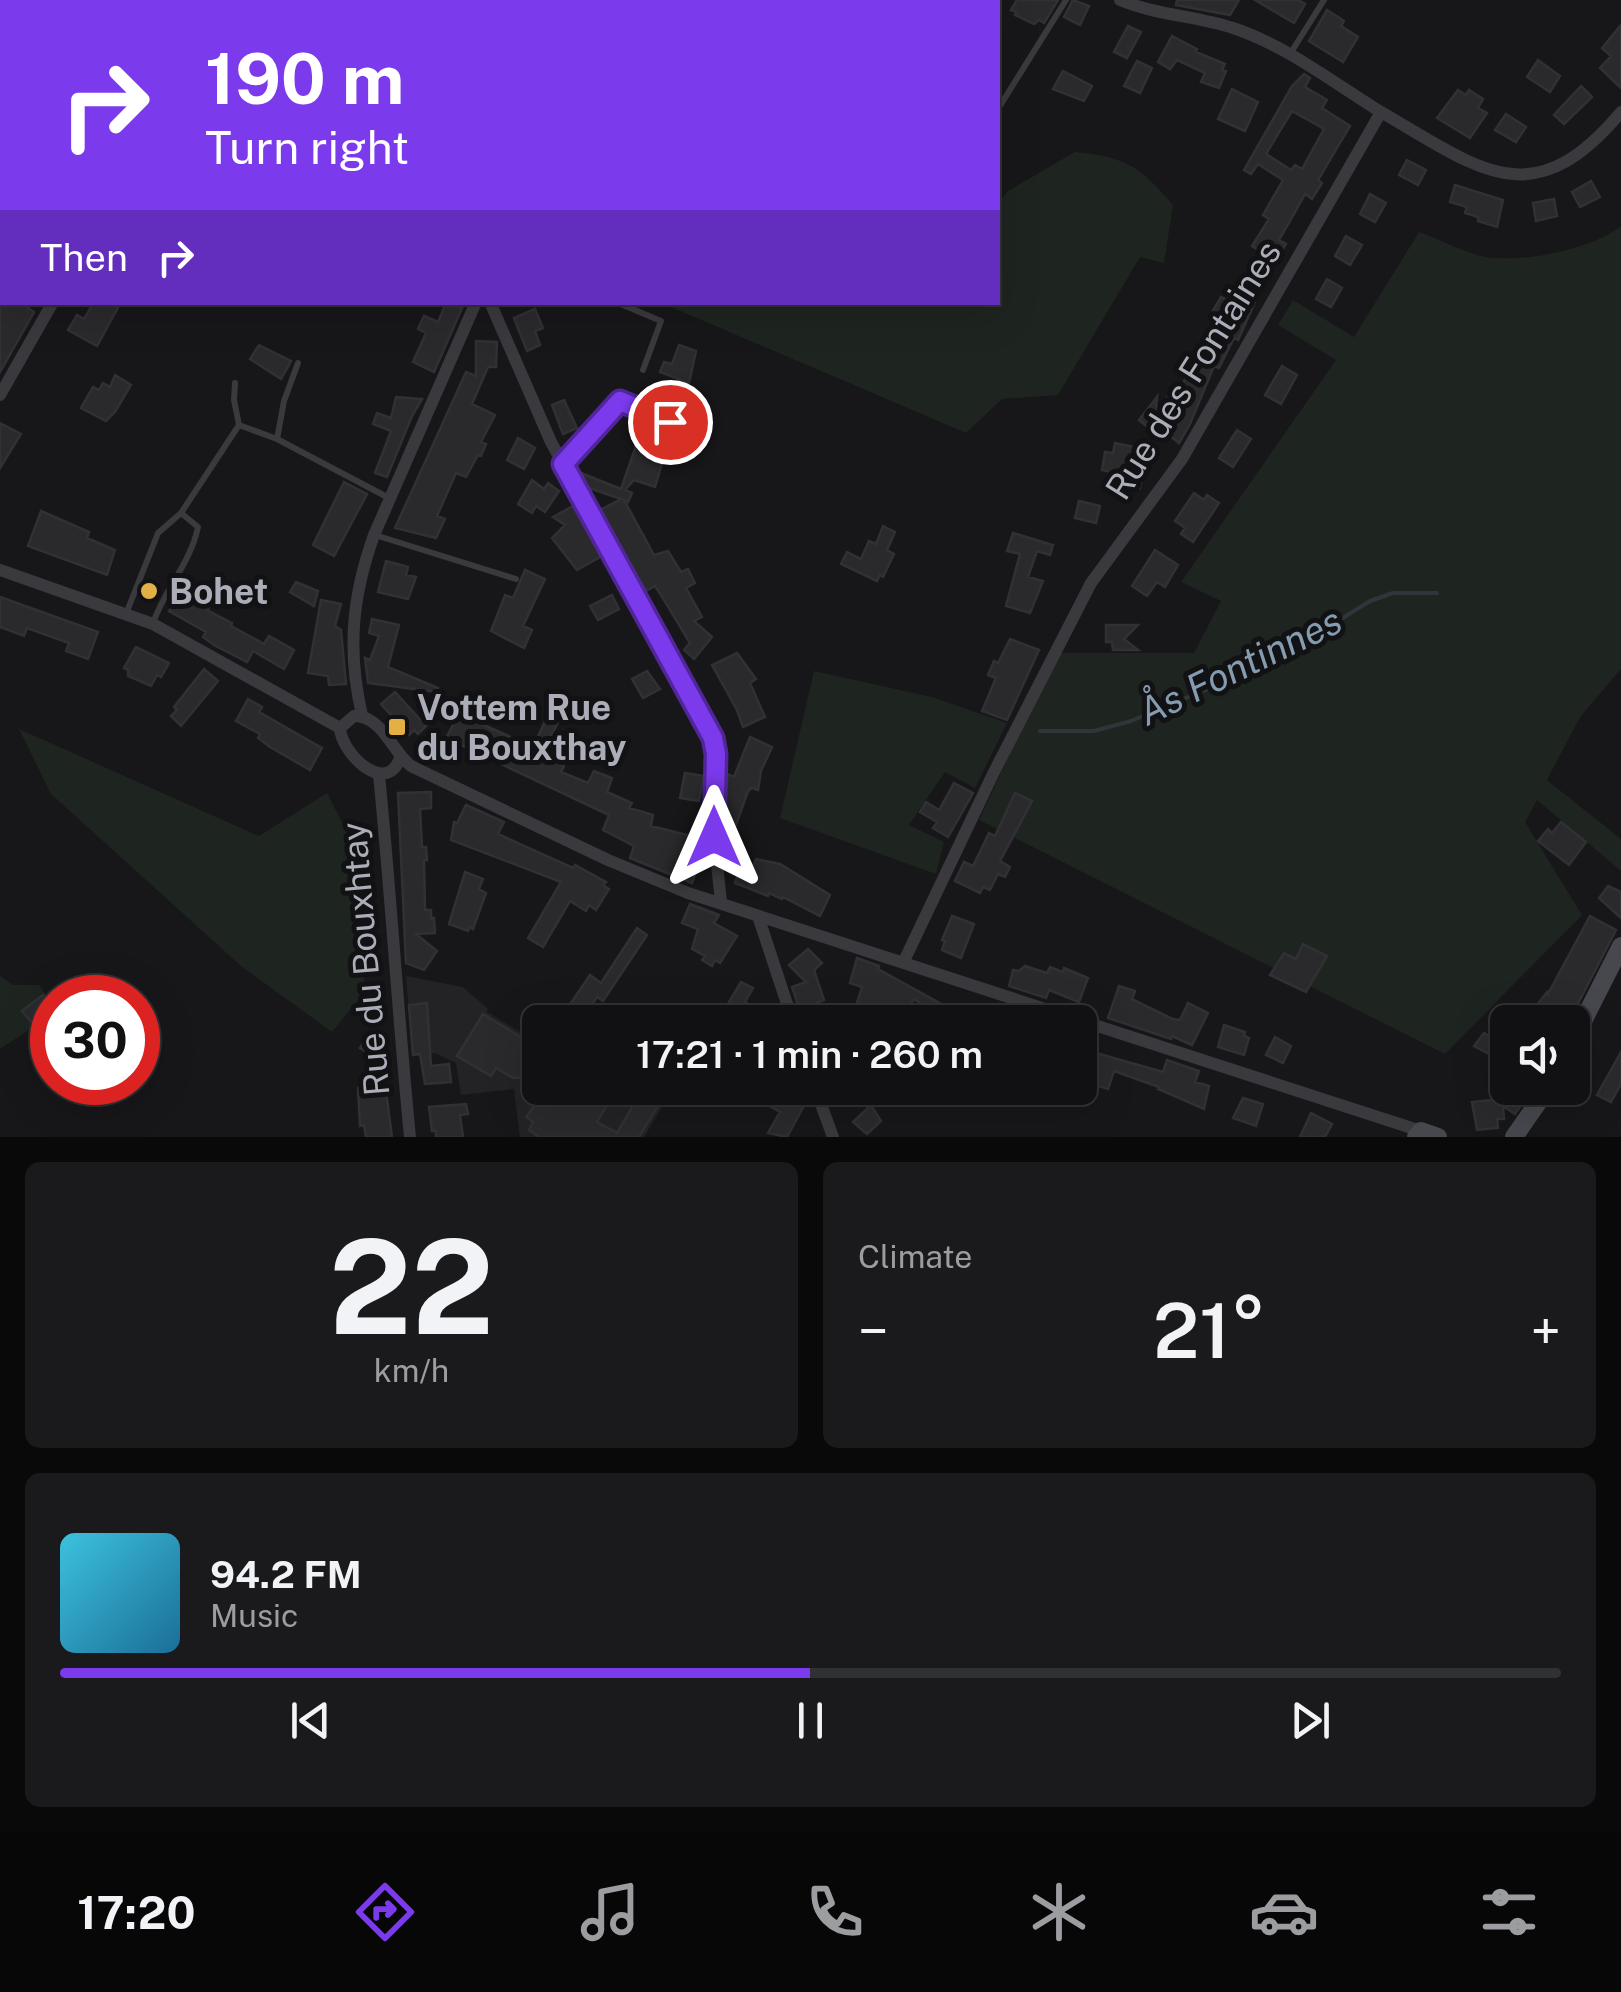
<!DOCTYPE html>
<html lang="en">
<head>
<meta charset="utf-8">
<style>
	body { margin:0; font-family:"Public Sans",sans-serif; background:#1a1a1c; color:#f1f3f6; height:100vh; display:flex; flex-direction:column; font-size:38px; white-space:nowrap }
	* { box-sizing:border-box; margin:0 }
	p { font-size:32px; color:#9c9da0 }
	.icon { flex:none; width:55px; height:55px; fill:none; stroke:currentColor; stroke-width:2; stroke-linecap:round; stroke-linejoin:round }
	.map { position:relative; height:1137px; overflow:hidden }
	.sheet { display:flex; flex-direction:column; gap:25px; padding:25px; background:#09090a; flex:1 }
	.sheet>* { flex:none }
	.top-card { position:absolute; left:0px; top:0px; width:1000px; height:305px; box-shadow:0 10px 40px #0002,0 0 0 2px #303133; background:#7c3aed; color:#fff; overflow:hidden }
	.fabs { position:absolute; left:1490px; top:1005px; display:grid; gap:20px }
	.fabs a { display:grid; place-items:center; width:100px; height:100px; border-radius:15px; background:#111113; box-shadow:0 10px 40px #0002,0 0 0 2px #303133; font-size:50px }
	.speed { position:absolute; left:30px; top:975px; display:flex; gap:20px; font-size:50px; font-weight:700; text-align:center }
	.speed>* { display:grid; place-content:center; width:130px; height:130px; border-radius:50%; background:#111113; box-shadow:0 10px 40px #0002,0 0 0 2px #303133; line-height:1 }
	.speed .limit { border:15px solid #d22; background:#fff; color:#111 }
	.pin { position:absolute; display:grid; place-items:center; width:85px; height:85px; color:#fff; margin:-42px; border:5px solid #fff; border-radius:50%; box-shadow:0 2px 10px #0007 }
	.me { position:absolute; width:110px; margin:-55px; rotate:0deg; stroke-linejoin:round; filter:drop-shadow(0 0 8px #0008) }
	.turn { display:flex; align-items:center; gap:35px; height:210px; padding:0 40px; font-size:45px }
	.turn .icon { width:130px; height:130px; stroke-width:2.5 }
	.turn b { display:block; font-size:70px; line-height:85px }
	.then { display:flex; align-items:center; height:95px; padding:0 40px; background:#0003; gap:20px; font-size:38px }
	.big { font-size:75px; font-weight:600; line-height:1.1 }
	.sheet .widget { flex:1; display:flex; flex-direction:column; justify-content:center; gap:15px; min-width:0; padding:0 35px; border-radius:15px; background:#1a1a1c }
	.sheet .dial { align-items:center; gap:0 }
	.dial b { font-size:130px; line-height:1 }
	.song { display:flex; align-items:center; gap:30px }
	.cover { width:120px; height:120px; border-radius:15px; background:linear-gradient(135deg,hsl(190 70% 55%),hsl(200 70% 35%)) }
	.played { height:10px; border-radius:5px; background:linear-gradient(90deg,#7c3aed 50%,#303133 50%) }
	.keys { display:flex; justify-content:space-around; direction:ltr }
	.heat { display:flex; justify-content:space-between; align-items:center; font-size:55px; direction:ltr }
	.sheet .tiles { flex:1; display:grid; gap:25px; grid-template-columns:1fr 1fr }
	.widget:last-child { grid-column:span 2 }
	.trip { position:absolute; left:522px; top:1005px; width:575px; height:100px; border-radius:15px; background:#111113; box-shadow:0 10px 40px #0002,0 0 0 2px #303133; font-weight:600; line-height:100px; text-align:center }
	.dock { display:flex; height:160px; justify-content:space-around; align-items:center; background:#070708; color:#9c9da0 }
	.dock .icon { width:70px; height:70px }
	.dock .selected { color:#7c3aed }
	.dock b { font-size:45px; color:#f1f3f6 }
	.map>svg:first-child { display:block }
</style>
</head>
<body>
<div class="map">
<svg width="1621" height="1137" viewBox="0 0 1621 1137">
	<rect width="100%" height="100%" fill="#171719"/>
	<path fill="#232326" d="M406 976 463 987 488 1009 487 1012 540 1044V1088H643L666 1100 644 1137H520L514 1089 461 1095 456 1063 435 1053 412 1055Z"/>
	<path fill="#1e241f" d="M1075 152C1126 157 1140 166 1173 205L1164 263 1140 257 1058 395 1002 399 966 433 671 307 673 302H998V203L1008 191Z
		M1621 226V669L1580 717 1547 780 1621 839V871L1537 800 1525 822 1582 915 1452 1047 1445 1054 979 820 1057 653H1194L1221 601 1181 582 1336 360 1278 325 1293 300 1354 337 1419 232C1442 240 1470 256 1493 258 1530 261 1592 249 1621 226Z
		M814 671 932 697 1007 723 975 788 945 772 909 825 944 842 936 874 780 818Z
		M19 729 259 836 327 793 353 844 365 992 332 1032 241 966 51 794Z
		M0 976 13 985H39L52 1003V1015L0 1049Z"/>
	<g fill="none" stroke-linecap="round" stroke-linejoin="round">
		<path stroke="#2e363c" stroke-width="4" d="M1040 731H1094L1131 721 1246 673 1274 655 1295 648 1370 601 1393 593H1437"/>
	</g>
	<path fill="#2a2a2d" stroke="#313135" stroke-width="2.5" fill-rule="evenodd" d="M1017 0H1058L1044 23 1039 20 1034 24 1015 15 1017 12 1011 10Z
		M1073 0 1089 6 1080 25 1064 17Z
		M1177 0H1239L1230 15 1176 5Z
		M1255 0H1298L1305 4 1294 23Z
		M1327 10 1344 21 1341 26 1358 37 1343 62 1309 41Z
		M1621 25V88L1600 68 1611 56 1602 48Z
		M1128 26 1141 32 1127 58 1114 52Z
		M1172 36 1197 49 1196 52 1225 64 1222 70 1226 71 1219 88 1201 82 1205 73 1177 60 1170 69 1158 62Z
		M1538 60 1560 76 1550 92 1527 77Z
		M1137 61 1152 68 1140 93 1124 86Z
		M1063 71 1092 86 1084 101 1053 89Z
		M1304 74 1310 78 1305 87 1327 100 1322 108 1350 126 1318 180 1322 183 1312 199 1305 194 1294 214 1279 240 1286 244 1266 276 1251 267 1260 251 1252 246 1269 219 1263 215 1283 180 1258 164 1251 174 1244 170 1292 86ZM1292 111 1324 129 1302 169 1295 165 1291 170 1266 154Z
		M1581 86 1592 97 1564 124 1554 115Z
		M1232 89 1258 102 1245 131 1218 119Z
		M1458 90 1466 95 1469 90 1483 99 1478 108 1487 113 1470 138 1437 118Z
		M1506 114 1526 127 1516 142 1495 130Z
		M1407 160 1426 170 1418 185 1399 175Z
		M1591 181 1600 197 1580 207 1572 192Z
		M1455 185 1503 200 1497 227 1478 221V217L1465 213 1467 207 1450 202Z
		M1370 194 1386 203 1375 222 1360 214Z
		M1554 199 1557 216 1536 221 1533 203Z
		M1346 236 1362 245 1350 265 1335 256Z
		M1327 279 1342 288 1331 307 1316 299Z
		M1233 290 1255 302 1238 340 1234 338 1219 368 1214 366 1190 424 1179 443 1153 422 1151 430 1139 420 1157 397 1156 406 1161 409 1168 396 1176 400 1198 349 1218 315 1213 311 1221 297 1227 300Z
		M0 302H20L34 312 0 372Z
		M94 302H121L97 346 68 330 77 315 84 319Z
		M446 303 462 308 434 372 413 362 426 333 418 329 424 316 438 322Z
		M535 309 543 328 535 331 540 345 527 351 514 318Z
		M476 341 497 342 496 367H488L472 404 495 415 481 442 486 444 481 456 478 455 466 477 456 473 437 516 445 519 436 538 395 528 466 372 476 376Z
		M259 345 291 361 281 379 250 359Z
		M679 345 696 351 689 383 660 372 664 362 672 364Z
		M1282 366 1297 375 1281 404 1265 395Z
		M115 375 131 385 115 412 106 421 81 408 93 387 99 390 103 383 110 387Z
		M652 395 707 414 702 425 649 405Z
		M396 397 422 399 412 416 387 477 375 473 391 431 373 424 377 413 391 418Z
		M564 400 577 428 563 434 552 405Z
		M0 423 21 434 0 468Z
		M1237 430 1251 439 1233 467 1219 458Z
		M640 434 662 440 659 449 666 450 655 487 634 480 625 490 632 493 628 502 624 500 654 555 668 551 681 572 688 569 695 583 686 588 702 617 694 621 712 637 694 659 684 650 690 643 661 595 655 586 646 591 600 510 621 499 589 488 581 473 621 489Z
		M518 438 535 448 524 469 507 460Z
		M1115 443 1148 450 1140 488 1128 485 1129 476 1102 470 1105 452 1113 453Z
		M532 480 544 489 548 483 559 491 545 512 536 506 532 513 518 504Z
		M344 482 367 494 334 556 313 545Z
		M1194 493 1204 500 1207 495 1219 503 1193 542 1181 534 1185 528 1175 521Z
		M1079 501 1100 506 1096 523 1075 518Z
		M573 506 602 556 577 570 552 538 565 525 553 517Z
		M41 511 89 532 87 538 115 550 107 575 28 546Z
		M883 526 895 532 887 550 894 554 883 577 880 575 877 581 841 564 847 552 861 559 869 541 876 544Z
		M1013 533 1053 545 1050 555 1037 551 1028 577 1043 581 1030 613 1006 606 1020 554 1007 551Z
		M1155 550 1178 565 1165 587 1157 582 1147 596 1132 586Z
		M386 561 408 567 406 575 416 577 408 599 378 592Z
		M525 570 545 579 523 626 532 630 524 648 491 631 505 595 513 598Z
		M296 582 318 591 314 606 290 592Z
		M187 585 212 603 207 610 232 623 231 626 264 644 269 636 294 650 284 669 253 651 247 662 241 659 214 645 203 637 206 632 169 611Z
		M612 595 619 609 598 620 590 606Z
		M0 597 98 632 88 659 66 651 69 643 27 628 24 636 0 627Z
		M321 600 341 604 335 626 341 630 346 684 329 685 328 676 308 673Z
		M372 619 399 625 388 667 438 688 437 692 368 683 365 658 370 660 379 636 369 633Z
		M1106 625H1138L1124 639 1138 650H1113L1112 642H1106Z
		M1010 639 1039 650 1007 720 982 711 996 678 988 675 994 661 998 663Z
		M136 647 169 663 161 677 157 675 151 686 128 676V670L124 668Z
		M737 653 756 679 750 683 765 717 743 727 737 710 712 665Z
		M204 669 218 681 181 726 171 716 177 710 174 707Z
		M647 671 660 689 643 698 632 679Z
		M395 692 426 726 418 734 414 730 409 735 381 704Z
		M248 699 262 707 259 712 322 748 310 770 270 747 258 738 260 734 236 721Z
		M459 714 533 747 548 715 559 720 541 756 564 766 561 772 588 783 594 771 612 778 607 792 632 803 629 808 653 815 651 826 695 837 689 869 696 872 692 883 630 858 634 846 603 830 609 815 446 738Z
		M750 737 772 747 761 771 758 790 752 788 748 791 736 825 724 820 728 774 734 777Z
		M685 773 704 776 699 801 680 798Z
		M954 783 973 793 948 837 933 828 937 822 920 812 926 802 939 810Z
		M431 792V808L420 809 422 847H426L427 860H424L425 910H431V918H434L435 933 416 934 437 951 424 970 406 963 398 793Z
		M1015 793 1032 801 1000 861 1010 867 1005 877 998 874 990 890 983 887 980 893 955 881 964 862 973 866 989 833 995 836Z
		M466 805 504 822 498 834 573 868 575 865 606 882 603 885 609 889 596 910 589 905 586 911 570 901 543 947 528 938 561 882 451 840 454 822 457 823Z
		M1561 822 1586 842 1569 865 1538 841 1548 829 1552 833Z
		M756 859 780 864 830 895 820 916 783 897 782 899 769 893 768 896 735 883 740 869 750 874Z
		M465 872 483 879 479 889 486 893 473 929 470 927 468 931 449 924Z
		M1608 886 1621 892V918L1599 898Z
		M690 904 719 915 714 923 737 936 720 963 715 960 712 966 702 960 705 956 692 949 698 929 682 923Z
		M952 916 974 924 961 958 942 950 945 941 942 940Z
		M1590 916 1616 930 1571 1017 1565 1022H1524L1547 992 1548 994Z
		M637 928 647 935 603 1001 597 997 583 1019 567 1009 590 975 601 983Z
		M1303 944 1327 956 1306 992 1270 975 1284 953 1296 959Z
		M808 949 822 963 814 970 824 1000 816 1003 821 1017 804 1022 792 987 806 982 789 965Z
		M857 958 879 966 878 969 954 1011 947 1022H928L934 1012 914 999 899 1022H879L872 1019 878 1009 857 1003 862 987 850 983Z
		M1025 966 1047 973 1050 967 1063 972 1064 968 1088 978 1079 1002 1049 990 1046 998 1009 986 1013 970 1019 971Z
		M741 982 753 988 745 1002 781 1022H735L722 1014Z
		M1119 986 1135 991 1132 999 1173 1019 1180 1020 1188 1003 1208 1013 1192 1045 1172 1036 1171 1039 1108 1018Z
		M43 995 52 1006 32 1023 22 1011Z
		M427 1003 431 1066 449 1064 451 1082 425 1084 420 1054 413 1055 409 1005Z
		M483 1014 540 1049V1076L513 1078 496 1068 491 1076 457 1056Z
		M1224 1025 1245 1032 1244 1036 1249 1038 1244 1055 1218 1047Z
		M1484 1033 1508 1048V1064L1474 1046Z
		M368 1034 385 1044 377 1058 360 1048Z
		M1275 1037 1291 1046 1283 1063 1266 1055Z
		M1089 1051 1163 1072 1167 1060 1199 1071 1195 1082 1209 1086 1204 1109 1158 1089 1159 1087 1114 1071 1108 1089 1080 1080Z
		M1621 1052V1084L1611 1102 1597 1095Z
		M369 1079H380V1084H385L392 1137H366L364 1125 360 1126 358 1088Z
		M529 1088H600L594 1098 607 1105 597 1122 617 1133 640 1094 658 1106 639 1137H539L529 1130 533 1122 526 1117 542 1095Z
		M768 1088H788L786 1091 806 1102 787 1137 768 1133 780 1112 768 1105 770 1101 762 1097Z
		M1508 1088H1533L1515 1114 1503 1106 1504 1119H1497L1498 1128 1477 1130 1472 1102 1501 1099Z
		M1243 1098 1263 1104 1256 1126 1233 1118Z
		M466 1104 468 1114 460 1115 463 1137H436V1131H432L429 1107Z
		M871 1105 881 1121 867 1134 853 1122Z
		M1311 1113 1332 1124 1325 1137H1300Z"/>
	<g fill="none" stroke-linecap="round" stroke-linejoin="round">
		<path stroke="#39393e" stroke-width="6" d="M518 2 521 0
			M976 2 978 0
			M1290 54 1324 0
			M998 109 1066 0
			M616 302 661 321 643 370
			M235 383 234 400 239 425 277 439 389 498
			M277 439 284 401 298 363
			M564 464 620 401 691 428
			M375 535 516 579
			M126 614 158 533 181 513 239 425
			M153 623C165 589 191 562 198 527L181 513"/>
		<path stroke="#39393e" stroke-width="12" d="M337 0 339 2
			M1120 0C1156 15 1196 16 1233 28 1285 45 1334 83 1381 112
			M231 2 232 0
			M490 302 551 442 713 738 716 753 712 817 721 902
			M0 395 53 302
			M0 570 153 624 340 728
			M362 715C347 650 352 597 374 535L476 302
			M400 758C386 797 341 753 340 728L354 716C383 716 392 752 411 766L608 860 688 893 1421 1131
			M379 775C391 895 398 1016 410 1137
			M758 916 793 1022
			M904 961 993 774 1091 583 1182 459 1381 112C1480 169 1532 218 1621 112
			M815 1088 833 1137"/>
		<path stroke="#47484e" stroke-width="18" d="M1572 1043 1621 946
			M1416 1137 1421 1131 1438 1137
			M1514 1137 1548 1088"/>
	</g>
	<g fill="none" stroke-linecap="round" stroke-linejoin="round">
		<defs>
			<path id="route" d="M670 422 620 401 563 464 713 738 716 754 714 837"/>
		</defs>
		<use href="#route" stroke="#51269a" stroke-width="25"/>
		<use href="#route" stroke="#7c3aed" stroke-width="18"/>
	</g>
	<g fill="#e3b046" stroke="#121214" stroke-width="4">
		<circle cx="149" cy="591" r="10"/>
		<rect x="387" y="717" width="20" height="20" rx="5"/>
	</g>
	<g text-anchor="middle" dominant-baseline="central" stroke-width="10" stroke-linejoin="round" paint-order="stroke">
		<g font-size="35" fill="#abaeb8" stroke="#121214">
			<text transform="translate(1193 370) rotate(-58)">Rue des Fontaines</text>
			<text transform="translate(365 959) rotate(-95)">Rue du Bouxhtay</text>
		</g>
		<g font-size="35" font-weight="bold" fill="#abaeb8" stroke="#121214" text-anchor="start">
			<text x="169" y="591">Bohet</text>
			<text x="417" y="707">Vottem Rue<tspan x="417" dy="40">du Bouxthay</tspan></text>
		</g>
		<g font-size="38" font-style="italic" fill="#859bb0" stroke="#121214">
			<text transform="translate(1240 666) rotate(-26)">Ås Fontinnes</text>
		</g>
	</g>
</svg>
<div class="fabs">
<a><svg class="icon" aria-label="sound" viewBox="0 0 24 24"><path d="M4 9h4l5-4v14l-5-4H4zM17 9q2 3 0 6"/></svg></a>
</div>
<div class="speed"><div class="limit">30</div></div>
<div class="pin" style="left:670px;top:422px;background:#d93025"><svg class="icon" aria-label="arrive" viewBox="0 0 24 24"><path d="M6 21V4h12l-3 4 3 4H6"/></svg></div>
<svg class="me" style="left:714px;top:837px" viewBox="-20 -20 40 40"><path d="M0-17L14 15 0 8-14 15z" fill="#7c3aed" stroke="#fff" stroke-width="4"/></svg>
<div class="trip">17:21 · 1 min · 260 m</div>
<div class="top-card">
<div class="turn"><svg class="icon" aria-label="right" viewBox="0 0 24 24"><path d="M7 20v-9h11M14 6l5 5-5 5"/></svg><div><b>190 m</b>Turn right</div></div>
<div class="then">Then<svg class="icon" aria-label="right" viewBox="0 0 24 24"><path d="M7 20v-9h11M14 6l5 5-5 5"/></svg></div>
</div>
</div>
<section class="sheet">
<div class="tiles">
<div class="widget dial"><b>22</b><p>km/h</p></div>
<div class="widget"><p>Climate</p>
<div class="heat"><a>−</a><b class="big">21°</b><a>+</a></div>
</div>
<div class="widget">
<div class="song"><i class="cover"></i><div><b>94.2 FM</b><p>Music</p></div></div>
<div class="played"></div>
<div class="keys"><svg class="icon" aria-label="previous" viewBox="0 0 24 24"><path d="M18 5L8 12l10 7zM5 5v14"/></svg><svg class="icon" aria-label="pause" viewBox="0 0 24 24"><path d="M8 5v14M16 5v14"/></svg><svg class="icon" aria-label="next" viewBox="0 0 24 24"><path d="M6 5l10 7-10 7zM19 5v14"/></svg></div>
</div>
</div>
</section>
<nav class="dock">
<b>17:20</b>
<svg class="icon selected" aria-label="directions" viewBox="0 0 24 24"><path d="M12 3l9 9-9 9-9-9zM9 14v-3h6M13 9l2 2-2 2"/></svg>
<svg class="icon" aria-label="music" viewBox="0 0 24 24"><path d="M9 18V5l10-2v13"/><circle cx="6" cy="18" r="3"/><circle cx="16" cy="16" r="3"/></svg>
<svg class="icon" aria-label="phone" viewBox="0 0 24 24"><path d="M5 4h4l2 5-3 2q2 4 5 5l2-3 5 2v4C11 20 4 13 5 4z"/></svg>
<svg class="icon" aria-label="climate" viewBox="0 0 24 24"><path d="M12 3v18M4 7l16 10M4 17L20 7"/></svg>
<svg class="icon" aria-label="car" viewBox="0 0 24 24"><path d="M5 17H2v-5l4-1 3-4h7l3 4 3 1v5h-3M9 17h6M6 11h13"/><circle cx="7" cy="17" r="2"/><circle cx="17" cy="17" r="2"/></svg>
<svg class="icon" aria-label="filters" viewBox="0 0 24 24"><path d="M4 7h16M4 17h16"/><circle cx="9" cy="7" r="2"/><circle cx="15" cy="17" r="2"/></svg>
</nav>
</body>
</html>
